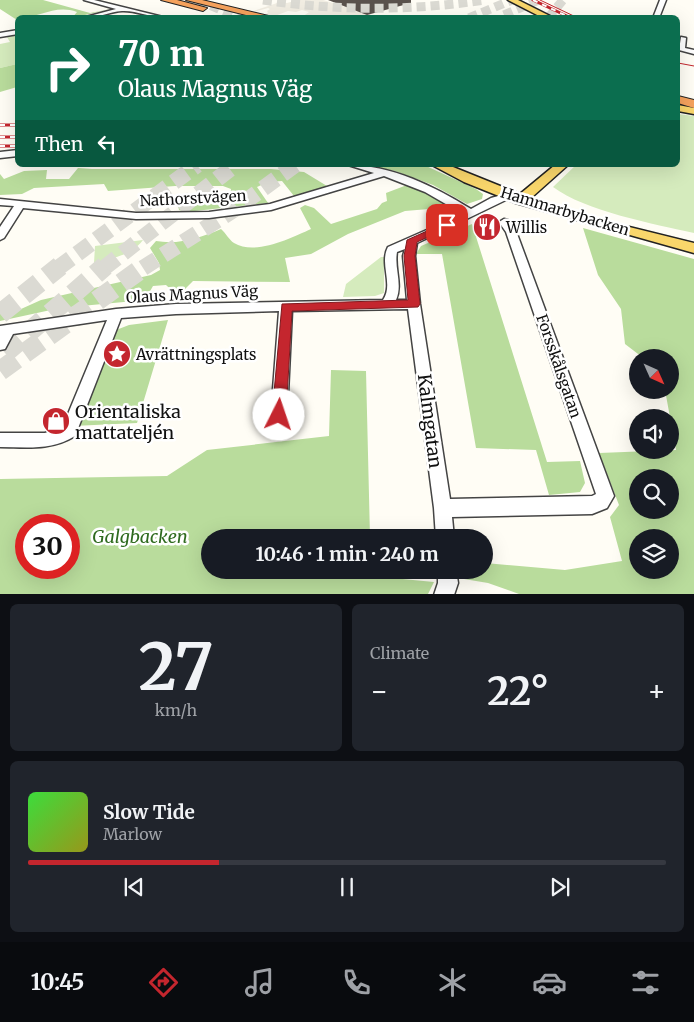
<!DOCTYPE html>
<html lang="en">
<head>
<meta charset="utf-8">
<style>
	body { margin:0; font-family:Merriweather,serif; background:#20242c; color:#f1f3f6; height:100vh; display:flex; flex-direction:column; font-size:19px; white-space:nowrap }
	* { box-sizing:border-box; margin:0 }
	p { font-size:16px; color:#9ea1a6 }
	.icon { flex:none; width:28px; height:28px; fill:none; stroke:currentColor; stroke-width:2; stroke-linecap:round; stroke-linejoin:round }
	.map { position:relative; height:594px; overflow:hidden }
	.sheet { display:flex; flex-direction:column; gap:10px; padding:10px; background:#0d0f14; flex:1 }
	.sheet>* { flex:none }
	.hud { position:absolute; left:15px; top:15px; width:665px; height:152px; border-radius:8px; box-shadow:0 5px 20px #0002; background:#0b6e4f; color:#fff; overflow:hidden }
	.needle { width:32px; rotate:135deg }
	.buttons { position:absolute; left:629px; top:349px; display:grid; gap:10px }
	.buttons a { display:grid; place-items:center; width:50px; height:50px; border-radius:50%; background:#171b24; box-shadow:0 5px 20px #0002; font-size:25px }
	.speed { position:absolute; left:15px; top:514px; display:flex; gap:10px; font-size:25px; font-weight:700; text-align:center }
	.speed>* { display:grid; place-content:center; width:65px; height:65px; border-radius:50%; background:#171b24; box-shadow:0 5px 20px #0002; line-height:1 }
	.speed .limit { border:8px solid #d22; background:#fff; color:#111 }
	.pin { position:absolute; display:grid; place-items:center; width:42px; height:42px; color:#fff; margin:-21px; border-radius:10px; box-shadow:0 2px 8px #0006 }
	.me { position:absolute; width:55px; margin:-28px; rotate:4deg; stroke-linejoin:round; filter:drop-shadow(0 0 4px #0008) }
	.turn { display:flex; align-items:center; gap:18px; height:105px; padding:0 20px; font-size:22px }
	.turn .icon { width:65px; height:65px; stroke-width:2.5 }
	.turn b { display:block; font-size:35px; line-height:42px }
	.then { display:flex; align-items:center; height:48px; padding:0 20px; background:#0003; gap:10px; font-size:19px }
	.big { font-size:38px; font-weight:700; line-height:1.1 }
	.sheet .tile { flex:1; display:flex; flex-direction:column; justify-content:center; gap:8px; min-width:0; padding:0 18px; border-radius:8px; background:#20242c }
	.sheet .dial { align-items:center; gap:0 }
	.dial b { font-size:65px; line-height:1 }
	.song { display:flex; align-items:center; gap:15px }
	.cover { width:60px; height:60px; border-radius:8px; background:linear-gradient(135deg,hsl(120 70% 55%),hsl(60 70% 35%)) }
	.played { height:5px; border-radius:2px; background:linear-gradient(90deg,#c4262e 30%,#363941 30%) }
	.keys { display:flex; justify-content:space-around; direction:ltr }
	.heat { display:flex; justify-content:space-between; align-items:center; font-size:28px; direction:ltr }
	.sheet .tiles { flex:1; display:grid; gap:10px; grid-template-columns:1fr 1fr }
	.tile:last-child { grid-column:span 2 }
	.trip { position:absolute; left:201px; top:529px; width:292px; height:50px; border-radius:25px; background:#171b24; box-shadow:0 5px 20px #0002; font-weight:700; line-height:50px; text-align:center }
	.tabs { display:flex; height:80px; justify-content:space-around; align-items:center; background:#090b0e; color:#9ea1a6 }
	.tabs .icon { width:35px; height:35px }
	.tabs .on { color:#c4262e }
	.tabs b { font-size:22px; color:#f1f3f6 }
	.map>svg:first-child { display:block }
</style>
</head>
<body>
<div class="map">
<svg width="694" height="595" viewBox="0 0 694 595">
	<rect width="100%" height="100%" fill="#fffdf5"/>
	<path fill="#d5ebbd" d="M17 35V64L0 68V44L10 42 7 37Z
		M678 114 694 116V233C654 224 585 211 553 187L576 165H678Z
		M143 240C131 256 112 258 94 263L95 246Z
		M381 257H384V293L375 296 343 297 346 284Z"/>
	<path fill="#b9dc9c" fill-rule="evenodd" d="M0 0H43L90 13 111 9 72 18 77 12C55 4 40 18 18 18L17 20 0 9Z
		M17 64V87L0 92V68Z
		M367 165H424L476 189 483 194 482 199 467 204 433 185 395 171Z
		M78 168 92 169H271L304 172 327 186 294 196 282 181 268 182 257 187 268 203 186 212 179 210 178 206 230 202 231 189 223 186H175L108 191 104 184 34 188 22 194 0 195V174L4 179 24 171 47 170 46 179H69Z
		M407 185C423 190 436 197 451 207L449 213 441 217 429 209 405 211 348 234 311 254 285 258 290 282 193 281 186 288 182 300 166 285 153 286 145 300 60 308 0 321V312L21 309 41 300 151 275 160 270 159 263 150 248 156 241C179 245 200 238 221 229 226 233 229 240 234 243 255 256 291 238 311 229L300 208 305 205 314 208 331 224 377 209 382 203 387 201 386 193Z
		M472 224 547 462 580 461 585 483 580 492 549 495 536 450 476 448 442 254H416L421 246Z
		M583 228 694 259V594H519L488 583 458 578 460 570H485V563L565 570 622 561 610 517 619 505 599 453 676 450 665 390H670V358L642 357 625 344 621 309 598 275ZM638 478H670V510H638ZM638 538H670V570H638Z
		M168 320 137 423 73 426 111 332 129 325Z
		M331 370 366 371 370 537 210 538V570H371V576L434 582 428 594H0V479L167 476 207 450 329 436ZM26 525H69V568H26Z"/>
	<path fill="#f1ede2" d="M298 0H323L378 17H302L309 12 302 10 296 12 288 11 272 17 262 16 268 13 267 11 270 9 268 8 233 18 280 2 287 3Z"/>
	<path fill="#5a524d" d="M328 0H411V3L367 15Z"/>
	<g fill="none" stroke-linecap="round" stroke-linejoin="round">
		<path stroke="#dbdad3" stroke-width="9" stroke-dasharray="9 5" stroke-linecap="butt" d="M198 0 239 18
			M263 0C338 11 410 11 485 0
			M504 15 539 0
			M469 18 512 0
			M548 18 563 0"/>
		<path stroke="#dbdad3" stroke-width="16" stroke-dasharray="16 8" stroke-linecap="butt" d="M58 268 197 165
			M104 268 235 165
			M143 268 235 209 295 165"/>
		<path stroke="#dbdad3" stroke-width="20" stroke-dasharray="20 10" stroke-linecap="butt" d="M0 314 60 266
			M5 353 105 266
			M0 371 145 266"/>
		<defs>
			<path id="minor" d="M84 0H94L167 18C152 18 135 10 122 11 109 12 97 18 82 18L116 9Z
				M660 0H666L659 18H653Z
				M18 30V34L0 37V33Z
				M681 37 686 38 685 48 694 50V54L679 50Z
				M18 150V156L0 158V152Z
				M348 165C392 165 435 187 471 209L491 198 509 193 514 196 417 243 415 256 420 304 450 499 592 496 596 494 506 232 499 222 504 219 508 220 516 231 614 496 607 508 592 514 452 517 454 538H436L434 508 408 309 292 311 287 415 284 420 279 422 274 420 271 415 279 311 176 314 121 318 75 436C51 451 26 447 0 447V433H45L63 426 107 320 13 334 5 349 0 350V326L116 309 176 304 383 300C394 284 379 264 388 247L463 214 425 192 384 176 271 210 209 218 136 219 23 208 4 238 0 240V227L14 206 0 205V199L136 213 209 212 270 204 374 173ZM405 249 403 256 407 300H396C403 284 394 269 397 252Z
				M438 570H456L458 583 454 595H434L438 583Z"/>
			<path id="major" d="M508 0H518L554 18H543Z
				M678 105 694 108V114L678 111Z
				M432 165H448L520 194 555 165H568L531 198 601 220 694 243V253L516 203 464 182Z"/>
			<path id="highway" d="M161 0H177L207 8 203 11Z
				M186 0H202L277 18H258Z
				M678 96 694 100V108L678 103Z"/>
		</defs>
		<use href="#minor" stroke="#444" stroke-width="3"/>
		<use href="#major" stroke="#222" stroke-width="3"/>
		<use href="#highway" stroke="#222" stroke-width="2"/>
		<use href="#minor" fill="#fff" fill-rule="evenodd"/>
		<use href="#major" fill="#f9d66b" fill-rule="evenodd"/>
		<use href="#highway" fill="#f5a25d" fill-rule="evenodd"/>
		<path stroke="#c4262e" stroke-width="1" d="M540 0 578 18
			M678 63 694 66"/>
		<defs>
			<path id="rail" d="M533 0 571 18
				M0 125H18
				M0 137H18
				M0 146H18"/>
		</defs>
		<use href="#rail" stroke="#c4262e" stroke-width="3"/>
		<use href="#rail" stroke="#fff" stroke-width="2" stroke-dasharray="5" stroke-linecap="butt"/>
	</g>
	<path fill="#c4262e" stroke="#7f191e" d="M447 222 452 225 451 227 417 242 415 256 420 304 418 307 292 311 286 415 284 419 279 421 274 419 272 415 282 304 408 300 404 256 407 240Z"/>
	<defs>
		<symbol id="restaurant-disc" viewBox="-11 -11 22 22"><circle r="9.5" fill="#c4262e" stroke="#fff"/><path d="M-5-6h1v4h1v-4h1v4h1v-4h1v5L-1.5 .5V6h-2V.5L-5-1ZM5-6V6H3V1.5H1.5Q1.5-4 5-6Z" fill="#fff"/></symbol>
		<symbol id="sight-disc" viewBox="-11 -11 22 22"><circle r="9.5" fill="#c4262e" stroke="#fff"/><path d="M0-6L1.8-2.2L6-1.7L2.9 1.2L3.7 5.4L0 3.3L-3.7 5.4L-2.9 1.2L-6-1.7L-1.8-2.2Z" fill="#fff"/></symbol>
		<symbol id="shop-disc" viewBox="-11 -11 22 22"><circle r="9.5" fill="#c4262e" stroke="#fff"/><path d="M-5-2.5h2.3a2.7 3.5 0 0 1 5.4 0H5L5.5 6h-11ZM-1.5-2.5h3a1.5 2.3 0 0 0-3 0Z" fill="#fff"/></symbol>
	</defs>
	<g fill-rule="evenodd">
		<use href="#restaurant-disc" x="471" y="211" width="32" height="32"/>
		<use href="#sight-disc" x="101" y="338" width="32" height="32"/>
		<use href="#shop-disc" x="40" y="405" width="32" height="32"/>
	</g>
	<g text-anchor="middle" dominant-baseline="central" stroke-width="5" stroke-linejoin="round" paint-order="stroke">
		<g font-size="15" fill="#111" stroke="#fff">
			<text transform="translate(193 198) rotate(-3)">Nathorstvägen</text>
			<text transform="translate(565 211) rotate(17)">Hammarbybacken</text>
			<text transform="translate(192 294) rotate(-3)">Olaus Magnus Väg</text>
			<text transform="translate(559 366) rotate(71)">Forsskålsgatan</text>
		</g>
		<g font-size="15" fill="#111" stroke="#fff" text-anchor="start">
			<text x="506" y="227">Willis</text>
			<text x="136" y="354">Avrättningsplats</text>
		</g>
		<g font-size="18" fill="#111" stroke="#fff" text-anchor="start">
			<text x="75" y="411">Orientaliska<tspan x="75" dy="21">mattateljén</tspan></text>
		</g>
		<g font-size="18" fill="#111" stroke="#fff">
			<text transform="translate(430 421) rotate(83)">Kalmgatan</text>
		</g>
		<g font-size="18" font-style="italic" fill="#2f6b1f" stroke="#fff">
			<text x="140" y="536">Galgbacken</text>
		</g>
	</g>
</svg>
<div class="buttons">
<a><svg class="needle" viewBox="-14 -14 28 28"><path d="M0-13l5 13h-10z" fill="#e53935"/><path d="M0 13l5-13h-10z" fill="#9ea1a6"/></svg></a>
<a><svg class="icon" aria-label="sound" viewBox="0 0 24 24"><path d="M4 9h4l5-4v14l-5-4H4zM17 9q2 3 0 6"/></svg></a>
<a><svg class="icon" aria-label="search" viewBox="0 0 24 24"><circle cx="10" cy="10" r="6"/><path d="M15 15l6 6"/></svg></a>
<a><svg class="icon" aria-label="layers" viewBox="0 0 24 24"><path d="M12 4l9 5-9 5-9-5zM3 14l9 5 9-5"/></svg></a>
</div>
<div class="speed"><div class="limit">30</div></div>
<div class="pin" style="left:447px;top:225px;background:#d93025"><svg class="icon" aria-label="arrive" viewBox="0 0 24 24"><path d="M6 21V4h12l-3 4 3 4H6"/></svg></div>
<svg class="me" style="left:279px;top:415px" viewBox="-20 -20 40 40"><circle r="19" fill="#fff"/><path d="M0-13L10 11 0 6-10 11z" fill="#c4262e"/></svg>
<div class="trip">10:46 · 1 min · 240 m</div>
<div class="hud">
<div class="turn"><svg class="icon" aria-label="right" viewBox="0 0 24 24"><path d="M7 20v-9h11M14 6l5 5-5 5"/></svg><div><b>70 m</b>Olaus Magnus Väg</div></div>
<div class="then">Then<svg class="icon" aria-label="left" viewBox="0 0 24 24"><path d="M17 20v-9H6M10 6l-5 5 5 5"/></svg></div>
</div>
</div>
<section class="sheet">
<div class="tiles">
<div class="tile dial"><b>27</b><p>km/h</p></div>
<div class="tile"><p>Climate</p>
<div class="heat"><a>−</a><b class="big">22°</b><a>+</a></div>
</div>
<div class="tile">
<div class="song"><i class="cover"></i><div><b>Slow Tide</b><p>Marlow</p></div></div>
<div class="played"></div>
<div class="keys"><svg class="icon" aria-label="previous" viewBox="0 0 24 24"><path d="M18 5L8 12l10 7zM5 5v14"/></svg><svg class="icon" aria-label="pause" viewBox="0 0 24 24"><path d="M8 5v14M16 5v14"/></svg><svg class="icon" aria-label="next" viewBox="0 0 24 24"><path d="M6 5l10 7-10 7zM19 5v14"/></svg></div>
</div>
</div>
</section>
<nav class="tabs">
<b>10:45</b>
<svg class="icon on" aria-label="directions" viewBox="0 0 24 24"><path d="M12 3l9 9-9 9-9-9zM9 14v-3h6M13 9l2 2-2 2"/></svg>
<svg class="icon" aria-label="music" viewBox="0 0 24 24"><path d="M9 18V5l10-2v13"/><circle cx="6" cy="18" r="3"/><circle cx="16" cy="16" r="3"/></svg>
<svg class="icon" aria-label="phone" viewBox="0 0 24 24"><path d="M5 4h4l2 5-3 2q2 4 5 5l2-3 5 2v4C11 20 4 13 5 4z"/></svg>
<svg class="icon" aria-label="climate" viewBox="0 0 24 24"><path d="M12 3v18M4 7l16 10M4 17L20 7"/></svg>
<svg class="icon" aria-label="car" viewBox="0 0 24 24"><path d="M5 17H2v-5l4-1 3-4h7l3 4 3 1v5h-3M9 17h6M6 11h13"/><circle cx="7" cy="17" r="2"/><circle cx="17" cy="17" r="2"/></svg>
<svg class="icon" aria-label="filters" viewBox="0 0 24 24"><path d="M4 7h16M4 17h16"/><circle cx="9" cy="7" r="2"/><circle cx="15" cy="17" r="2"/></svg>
</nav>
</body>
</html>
